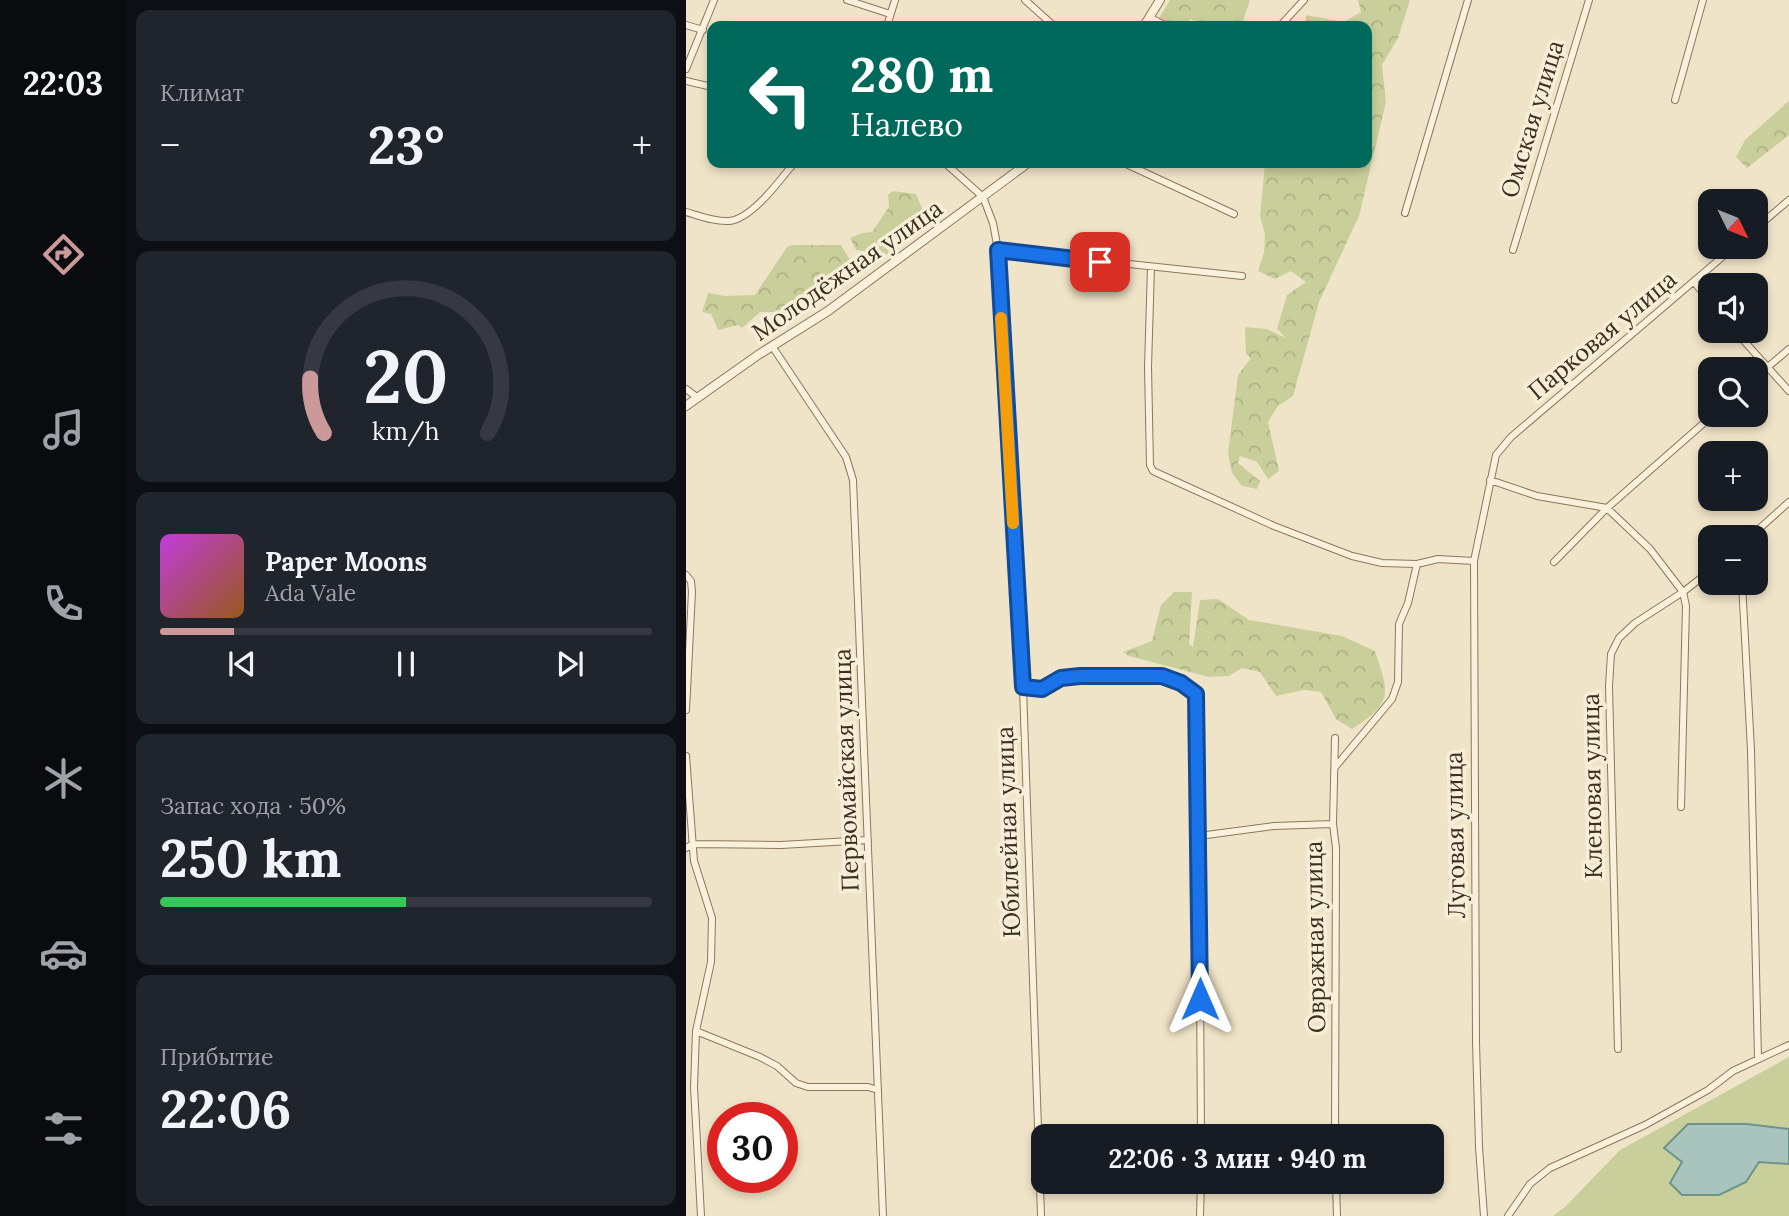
<!DOCTYPE html>
<html lang="ru">
<head>
<meta charset="utf-8">
<style>
	body { margin:0; font-family:Lora,serif; background:#20242c; color:#f1f3f6; height:100vh; display:flex; flex-direction:column; font-size:26px; white-space:nowrap }
	* { box-sizing:border-box; margin:0 }
	p { font-size:23px; color:#9ea1a6 }
	.icon { flex:none; width:38px; height:38px; fill:none; stroke:currentColor; stroke-width:2; stroke-linecap:round; stroke-linejoin:round }
	.map { position:relative; flex:1; overflow:hidden }
	.sheet { display:flex; flex-direction:column; gap:10px; padding:10px; background:#0d0f14; width:560px }
	.sheet>* { flex:none }
	.hud { position:absolute; left:21px; top:21px; width:665px; height:147px; border-radius:14px; box-shadow:0 4px 10px #0003; background:#00695c; color:#fff; overflow:hidden }
	.needle { width:46px; rotate:133deg }
	.buttons { position:absolute; left:1012px; top:189px; display:grid; gap:14px }
	.buttons a { display:grid; place-items:center; width:70px; height:70px; border-radius:14px; background:#171b24; box-shadow:0 4px 10px #0003; font-size:35px }
	.speed { position:absolute; left:21px; top:1102px; display:flex; gap:14px; font-size:35px; font-weight:700; text-align:center }
	.speed>* { display:grid; place-content:center; width:91px; height:91px; border-radius:50%; background:#171b24; box-shadow:0 4px 10px #0003; line-height:1 }
	.speed .limit { border:10px solid #d22; background:#fff; color:#111 }
	.pin { position:absolute; display:grid; place-items:center; width:60px; height:60px; color:#fff; margin:-30px; border-radius:14px; box-shadow:0 4px 10px #0006 }
	.me { position:absolute; width:77px; margin:-38px; rotate:0deg; stroke-linejoin:round; filter:drop-shadow(0 0 5px #0008) }
	.turn { display:flex; align-items:center; gap:24px; height:147px; padding:0 28px; font-size:32px }
	.turn .icon { width:91px; height:91px; stroke-width:2.5 }
	.turn b { display:block; font-size:49px; line-height:60px }
	.big { font-size:52px; font-weight:700; line-height:1.1 }
	.sheet .card { flex:1; display:flex; flex-direction:column; justify-content:center; gap:10px; min-width:0; padding:0 24px; border-radius:14px; background:#20242c }
	.sheet .dial { align-items:center; gap:0 }
	.dial svg { height:182px; overflow:visible; fill:none; stroke:#363941; stroke-width:7; stroke-linecap:round; text-anchor:middle }
	.dial text { fill:#f1f3f6; stroke:none }
	.song { display:flex; align-items:center; gap:21px }
	.cover { width:84px; height:84px; border-radius:10px; background:linear-gradient(135deg,hsl(290 70% 55%),hsl(30 70% 35%)) }
	.played { height:7px; border-radius:4px; background:linear-gradient(90deg,#cc999b 15%,#363941 15%) }
	.keys { display:flex; justify-content:space-around; direction:ltr }
	.heat { display:flex; justify-content:space-between; align-items:center; font-size:38px; direction:ltr }
	.charge { height:10px; border-radius:5px; background:linear-gradient(90deg,#34c759 50%,#363941 0) }
	.trip { position:absolute; left:345px; top:1124px; width:413px; height:70px; border-radius:14px; background:#171b24; box-shadow:0 4px 10px #0003; font-weight:700; line-height:70px; text-align:center }
	main { display:flex; flex:1; min-height:0 }
	.tabs { display:flex; flex-direction:column; width:126px; justify-content:space-around; align-items:center; background:#090b0e; color:#9ea1a6 }
	.tabs .icon { width:49px; height:49px }
	.tabs .selected { color:#cc999b }
	.tabs b { font-size:32px; color:#f1f3f6 }
	.map>svg:first-child { display:block }
</style>
</head>
<body>
<main>
<nav class="tabs">
<b>22:03</b>
<svg class="icon selected" aria-label="directions" viewBox="0 0 24 24"><path d="M12 3l9 9-9 9-9-9zM9 14v-3h6M13 9l2 2-2 2"/></svg>
<svg class="icon" aria-label="music" viewBox="0 0 24 24"><path d="M9 18V5l10-2v13"/><circle cx="6" cy="18" r="3"/><circle cx="16" cy="16" r="3"/></svg>
<svg class="icon" aria-label="phone" viewBox="0 0 24 24"><path d="M5 4h4l2 5-3 2q2 4 5 5l2-3 5 2v4C11 20 4 13 5 4z"/></svg>
<svg class="icon" aria-label="climate" viewBox="0 0 24 24"><path d="M12 3v18M4 7l16 10M4 17L20 7"/></svg>
<svg class="icon" aria-label="car" viewBox="0 0 24 24"><path d="M5 17H2v-5l4-1 3-4h7l3 4 3 1v5h-3M9 17h6M6 11h13"/><circle cx="7" cy="17" r="2"/><circle cx="17" cy="17" r="2"/></svg>
<svg class="icon" aria-label="filters" viewBox="0 0 24 24"><path d="M4 7h16M4 17h16"/><circle cx="9" cy="7" r="2"/><circle cx="15" cy="17" r="2"/></svg>
</nav>
<section class="sheet">
<div class="card"><p>Климат</p>
<div class="heat"><a>−</a><b class="big">23°</b><a>+</a></div>
</div>
<div class="card dial"><svg viewBox="0 0 100 80">
<path d="M14 69A42 42 0 1 1 86 69"/>
<path d="M14 69A42 42 0 0 1 8 45" stroke="#cc999b"/>
<text x="50" y="56" font-size="32" font-weight="700">20</text>
<text x="50" y="72" font-size="11">km/h</text>
</svg></div>
<div class="card">
<div class="song"><i class="cover"></i><div><b>Paper Moons</b><p>Ada Vale</p></div></div>
<div class="played"></div>
<div class="keys"><svg class="icon" aria-label="previous" viewBox="0 0 24 24"><path d="M18 5L8 12l10 7zM5 5v14"/></svg><svg class="icon" aria-label="pause" viewBox="0 0 24 24"><path d="M8 5v14M16 5v14"/></svg><svg class="icon" aria-label="next" viewBox="0 0 24 24"><path d="M6 5l10 7-10 7zM19 5v14"/></svg></div>
</div>
<div class="card"><p>Запас хода · 50%</p><b class="big">250 km</b><div class="charge"></div></div>
<div class="card"><p>Прибытие</p><b class="big">22:06</b></div>
</section>
<div class="map">
<svg width="1103" height="1216" viewBox="0 0 1103 1216">
	<defs>
		<pattern id="forest-crowns" width="20" height="18" patternUnits="userSpaceOnUse" patternTransform="scale(1.75)"><rect width="20" height="18" fill="#c9cf9b"/><path d="M2 6a3 3 0 1 1 6 0M12 15a3 3 0 1 1 6 0" fill="none" stroke="#aeb285"/></pattern>
	</defs>
	<rect width="100%" height="100%" fill="#f0e4c8"/>
	<path fill="#c9cf9b" d="M1103 1057V1216H867L880 1206 934 1150Z"/>
	<path fill="url(#forest-crowns)" d="M484 0H564L556 24 552 26H524L504 19 499 26H468Z
		M672 0H724L712 38 696 65 700 102 673 216 633 302 607 396 592 406 582 422 593 471 582 479 571 462 554 456 552 463 574 481 571 489 556 486 546 473 542 453 552 375 565 358 560 354 559 327 581 329 600 338 591 329 601 295 620 282 605 271 589 279 572 271 578 253 579 235 574 216 579 163H681V87L685 85 681 77V26H620V15L658 22 675 12Z
		M1103 101V135L1061 168 1050 157 1059 140Z
		M207 191 230 194 237 211 234 228 204 242 202 254 170 250 164 238 176 233 186 232 203 207 202 195Z
		M107 245H155L164 260 176 258 185 263 155 287 105 302 98 312H74L56 328 52 325 32 330 25 314 16 312 22 293 39 296 69 295 101 247Z
		M488 592H506L503 644 507 647 514 600 532 599 563 620 656 636 689 651C703 694 708 702 666 729L650 719 635 692 618 690 590 696 574 672 556 668 543 676 523 677 443 656 437 652 466 641 475 605Z"/>
	<path fill="#a9c4bc" stroke="#6f938a" stroke-width="2" d="M1002 1124H1061L1103 1129V1164L1073 1162 1060 1182 1033 1195H996L984 1183 996 1162 978 1148Z"/>
	<g fill="none" stroke-linecap="round" stroke-linejoin="round">
		<defs>
			<path id="minor" d="M161 0 204 14
				M339 0 368 26
				M463 17 480 26
				M0 25 17 30
				M201 26 209 0
				M594 26 618 0
				M0 69 28 0
				M0 81 26 87
				M989 100 1017 0
				M259 163 297 197 307 223 312 250 337 687 355 1216
				M438 163 548 214
				M0 212C14 216 29 222 43 221 66 219 94 180 108 163
				M719 213 782 0
				M1069 229 1103 200
				M312 250 556 276
				M827 250 903 0
				M465 267 462 367 464 465 467 471 588 526 666 556 696 563 731 564 752 559 788 561
				M1008 282 1024 301
				M1049 331 1103 391
				M86 346 160 457 167 480 197 1216
				M1069 378 1103 349
				M0 389 12 398
				M804 480 851 496 921 508 964 549 997 592 1000 606 995 807
				M1064 537 1103 502
				M868 562 921 508 1027 415
				M0 575 5 581 6 592 0 710
				M1056 583 1065 750 1072 1059
				M337 687 356 689 375 678 394 676H476L495 683 510 694 513 836 515 1136
				M649 738 647 824 650 848 649 1136
				M0 756 8 861 26 918 25 962 10 1031 8 1087 15 1216
				M650 766 706 699 712 682 713 624 722 603 731 564
				M513 836 588 826 647 824
				M0 848 7 844 95 845 182 840
				M10 1031 74 1057 91 1066 110 1083 122 1087H182L192 1090
				M932 1049 923 686 925 654 933 638 949 623 997 592 1024 571
				M650 1181 651 1216
				M514 1216 515 1181
				M798 1216 793 1147 790 1042 788 561 810 455 825 437 1048 247
				M822 1216 844 1184 864 1168 959 1125 1022 1090 1047 1071 1103 1045"/>
			<path id="tertiary" d="M458 26 474 0
				M0 406 72 355 142 311 342 163"/>
		</defs>
		<use href="#minor" stroke="#8d765c" stroke-width="8"/>
		<use href="#tertiary" stroke="#8d765c" stroke-width="10"/>
		<use href="#minor" stroke="#faf1dc" stroke-width="6"/>
		<use href="#tertiary" stroke="#faf1dc" stroke-width="8"/>
	</g>
	<g fill="none" stroke-linecap="round" stroke-linejoin="round">
		<defs>
			<path id="route" d="M414 262 312 250 337 687 356 689 375 678 394 676H476L495 683 510 694 514 999"/>
		</defs>
		<use href="#route" stroke="#114b97" stroke-width="18"/>
		<use href="#route" stroke="#1a73e8" stroke-width="12"/>
		<path stroke="#f59e0b" stroke-width="12" d="M315 318 327 523"/>
	</g>
	<g text-anchor="middle" dominant-baseline="central" stroke-width="7" stroke-linejoin="round" paint-order="stroke">
		<g font-size="24" fill="#3d2e20" stroke="#f7eed8">
			<text transform="translate(846 119) rotate(-73)">Омская улица</text>
			<text transform="translate(161 270) rotate(-35)">Молодёжная улица</text>
			<text transform="translate(916 335) rotate(-40)">Парковая улица</text>
			<text transform="translate(160 770) rotate(-92)">Первомайская улица</text>
			<text transform="translate(906 786) rotate(-91)">Кленовая улица</text>
			<text transform="translate(322 832) rotate(-92)">Юбилейная улица</text>
			<text transform="translate(769 835) rotate(-91)">Луговая улица</text>
			<text transform="translate(629 937) rotate(-91)">Овражная улица</text>
		</g>
	</g>
</svg>
<div class="buttons">
<a><svg class="needle" viewBox="-14 -14 28 28"><path d="M0-13l5 13h-10z" fill="#e53935"/><path d="M0 13l5-13h-10z" fill="#9ea1a6"/></svg></a>
<a><svg class="icon" aria-label="sound" viewBox="0 0 24 24"><path d="M4 9h4l5-4v14l-5-4H4zM17 9q2 3 0 6"/></svg></a>
<a><svg class="icon" aria-label="search" viewBox="0 0 24 24"><circle cx="10" cy="10" r="6"/><path d="M15 15l6 6"/></svg></a>
<a>+</a>
<a>−</a>
</div>
<div class="speed"><div class="limit">30</div></div>
<div class="pin" style="left:414px;top:262px;background:#d93025"><svg class="icon" aria-label="arrive" viewBox="0 0 24 24"><path d="M6 21V4h12l-3 4 3 4H6"/></svg></div>
<svg class="me" style="left:514px;top:999px" viewBox="-20 -20 40 40"><path d="M0-17L14 15 0 8-14 15z" fill="#1a73e8" stroke="#fff" stroke-width="4"/></svg>
<div class="trip">22:06 · 3 мин · 940 m</div>
<div class="hud">
<div class="turn"><svg class="icon" aria-label="left" viewBox="0 0 24 24"><path d="M17 20v-9H6M10 6l-5 5 5 5"/></svg><div><b>280 m</b>Налево</div></div>
</div>
</div>
</main>
</body>
</html>
